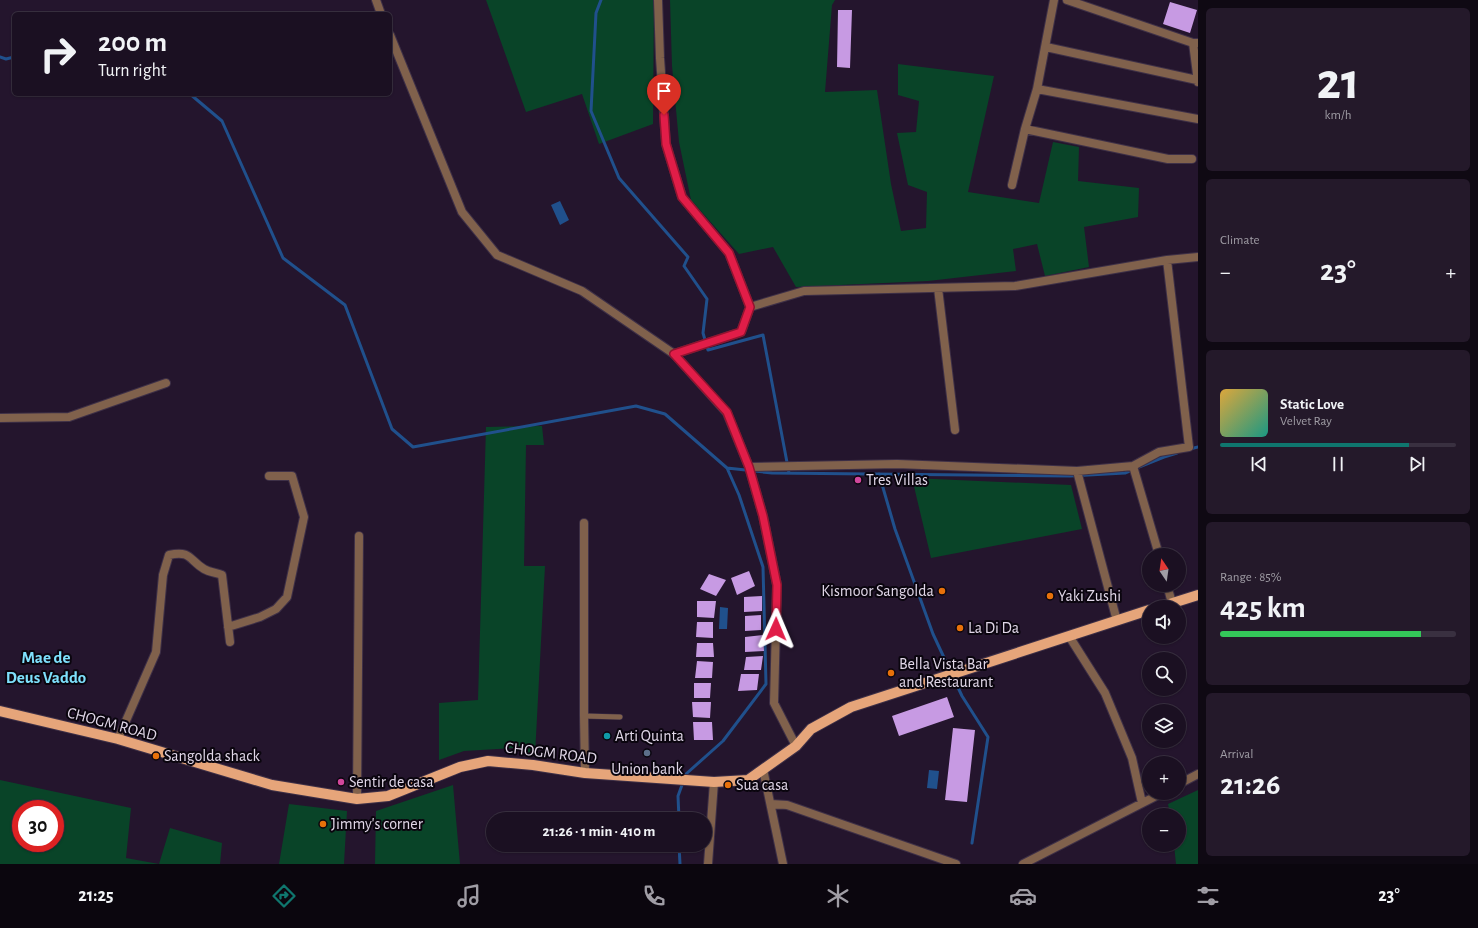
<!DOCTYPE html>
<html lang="en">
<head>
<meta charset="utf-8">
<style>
	body { margin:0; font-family:"Alegreya Sans",sans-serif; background:#24192a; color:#f1f3f6; height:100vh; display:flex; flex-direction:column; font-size:15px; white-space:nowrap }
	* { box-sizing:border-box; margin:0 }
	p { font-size:13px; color:#a09da5 }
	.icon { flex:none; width:22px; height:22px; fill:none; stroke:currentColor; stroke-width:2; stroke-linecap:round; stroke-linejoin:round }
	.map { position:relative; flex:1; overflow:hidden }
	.sheet { display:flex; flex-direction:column; gap:8px; padding:8px; background:#0f0913; width:280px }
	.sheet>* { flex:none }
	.hud { position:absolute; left:12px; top:12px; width:380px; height:84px; border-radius:6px; box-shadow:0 1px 3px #0004,0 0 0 1px #393040; background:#1b1022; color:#f1f3f6; overflow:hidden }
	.needle { width:26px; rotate:347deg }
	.controls { position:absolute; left:1142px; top:548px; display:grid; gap:8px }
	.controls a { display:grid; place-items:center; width:44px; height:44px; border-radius:50%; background:#1b1022; box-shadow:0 1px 3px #0004,0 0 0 1px #393040; font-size:20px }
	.speed { position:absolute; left:12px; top:800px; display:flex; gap:8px; font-size:20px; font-weight:700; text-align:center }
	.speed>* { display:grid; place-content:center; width:52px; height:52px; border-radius:50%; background:#1b1022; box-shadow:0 1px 3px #0004,0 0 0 1px #393040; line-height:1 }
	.speed .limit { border:6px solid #d22; background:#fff; color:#111 }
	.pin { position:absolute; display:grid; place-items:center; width:34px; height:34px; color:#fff; margin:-41px -17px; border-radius:50% 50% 50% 0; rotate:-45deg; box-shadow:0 0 4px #0007 }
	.pin .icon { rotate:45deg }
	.me { position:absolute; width:44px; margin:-22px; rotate:1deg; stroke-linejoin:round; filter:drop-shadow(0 0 3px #0008) }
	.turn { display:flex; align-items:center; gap:14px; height:84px; padding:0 20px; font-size:18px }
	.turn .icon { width:52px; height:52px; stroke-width:2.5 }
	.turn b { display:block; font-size:28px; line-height:34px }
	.big { font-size:30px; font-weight:700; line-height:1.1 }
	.sheet .widget { flex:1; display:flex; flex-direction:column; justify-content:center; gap:6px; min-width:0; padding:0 14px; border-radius:6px; background:#24192a }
	.sheet .dial { align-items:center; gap:0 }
	.dial b { font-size:52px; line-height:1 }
	.song { display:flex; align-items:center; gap:12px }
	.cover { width:48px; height:48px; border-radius:6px; background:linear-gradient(135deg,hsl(40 70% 55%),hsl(170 70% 35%)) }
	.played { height:4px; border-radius:2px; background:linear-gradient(90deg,#0f766e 80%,#393040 80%) }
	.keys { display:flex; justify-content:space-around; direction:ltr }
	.heat { display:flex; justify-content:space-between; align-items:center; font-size:22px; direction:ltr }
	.charge { height:6px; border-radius:3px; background:linear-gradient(90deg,#34c759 85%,#393040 0) }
	.trip { position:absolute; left:486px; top:812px; width:226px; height:40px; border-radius:20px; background:#1b1022; box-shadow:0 1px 3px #0004,0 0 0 1px #393040; font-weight:700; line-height:40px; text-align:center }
	.dock { display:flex; height:64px; justify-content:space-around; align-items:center; background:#0b060e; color:#a09da5 }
	.dock .icon { width:28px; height:28px }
	.dock .on { color:#0f766e }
	.dock b { font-size:18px; color:#f1f3f6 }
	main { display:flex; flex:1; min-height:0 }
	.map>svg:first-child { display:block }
</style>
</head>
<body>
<main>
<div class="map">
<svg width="1198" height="864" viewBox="0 0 1198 864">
	<rect width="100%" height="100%" fill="#24152d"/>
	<path fill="#094428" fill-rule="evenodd" d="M486 0H654L653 124 599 144 582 94 526 112Z
		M670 0H835L832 5 825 92 877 90 891 184 901 231 926 228 927 192 908 185 897 133 916 132 919 101 898 95V64L994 76 968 192 1039 203 1053 142 1079 147 1078 181 1139 188 1138 217 1084 227 1089 267 1045 276 1037 244 1013 249 1016 271 928 281 796 287 773 247 739 254 691 200 679 142 672 66Z
		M542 426 544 445H526L524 566H545L535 755 513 748 464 751 439 760V703L478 700 486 427Z
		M912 478 1071 485 1082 529 931 558Z
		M0 780 131 808 126 858 159 864 170 828 222 843 220 864H0ZM21 809H55V843H21Z
		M453 785 460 864H375L376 811Z
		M1198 790V864H1176L1174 845H1179V815H1170L1168 804Z
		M289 804 347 811 344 864H279Z"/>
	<path fill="#20508c" d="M560 201 569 220 560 225 551 205Z
		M720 607 728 608 727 629H719Z
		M929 770 939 771 937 789 927 788Z"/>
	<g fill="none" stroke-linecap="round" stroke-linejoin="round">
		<path stroke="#20508c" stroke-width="3" d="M601 0 596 13 591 111 619 178 688 257 684 266 707 299 703 333 708 350 763 335 789 473
			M0 57 6 59 14 57
			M190 94 222 121 283 258 345 305 392 429 413 447 636 406 665 414 727 468 739 495 763 567 766 684 723 741 686 774 678 796 679 819
			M1190 449 1198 447
			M1139 467 1164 457 1177 453
			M727 468 772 473 1070 476 1125 473 1132 470
			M879 474 895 529 933 634 962 696 988 737 972 843
			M679 845 680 864"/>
	</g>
	<path fill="#c79ae3" d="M1170 2 1197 10 1190 33 1163 24Z
		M838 10H852L850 68 837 67Z
		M749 571 755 586 737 595 731 578Z
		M709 574 726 580 716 596 700 589Z
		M762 596V611L744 612V597Z
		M697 601H716L714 618 697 617Z
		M761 615V630L745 631V616Z
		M697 622H713V638L696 637Z
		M763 635 764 651 745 652V637Z
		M697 643H713L714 657H696Z
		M763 656 761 670H744L746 657Z
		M697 661 713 662 712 678H695Z
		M741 674H759L757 690 738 691Z
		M694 683H711L710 698H694Z
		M947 697 954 717 899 736 892 716Z
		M692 702H711L710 718 693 717Z
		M693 722H712L713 740H694Z
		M953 728 975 730 967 802 945 800Z"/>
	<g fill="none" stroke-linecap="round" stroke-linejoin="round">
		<defs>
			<path id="service" d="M584 716 620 717"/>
			<path id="minor" d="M376 0 381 14
				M658 0 660 58 666 144 682 197 729 253 750 307
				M1067 0 1193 43H1198
				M390 35 462 212 497 255 582 291 674 354 727 413 749 467 763 516 777 585 774 703 796 746
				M1193 43 1198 82
				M1046 47 1197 80
				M1037 89 1198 119
				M1025 129 1168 159H1192
				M1012 185 1025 129 1037 89 1054 0
				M938 288 955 430
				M674 354 741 332 750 307 804 291 1015 286 1167 260 1198 257
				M0 418 69 417 166 383
				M1133 466 1159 555
				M749 467 897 464 1077 471 1133 466 1159 452 1189 447 1167 260
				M1077 471 1117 621
				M584 523V716L585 773
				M1167 585 1172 603
				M228 627 260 617 276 609 287 597 304 517 292 476H269
				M1069 636 1105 693 1132 758 1142 803
				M118 739 156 652 163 575 169 555C191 550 189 560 204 569 209 572 217 573 222 575L230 642
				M763 769 783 864
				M1179 784 1198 774
				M357 799 359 536
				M771 804 787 805 956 864
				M708 864 714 782
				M1023 864 1162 793"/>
			<path id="primary" d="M1160 607 1198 595
				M0 711 118 739 272 785 357 799 388 796 460 767 488 761 533 765 585 773 714 782 748 780 796 746 811 729 851 707 1149 610"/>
		</defs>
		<use href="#service" stroke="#3e3047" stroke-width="6"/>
		<use href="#minor" stroke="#3e3047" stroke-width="10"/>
		<use href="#primary" stroke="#3e3047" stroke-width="12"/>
		<use href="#service" stroke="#80614c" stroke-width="5"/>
		<use href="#minor" stroke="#80614c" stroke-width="8"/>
		<use href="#primary" stroke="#e6a57a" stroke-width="10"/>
	</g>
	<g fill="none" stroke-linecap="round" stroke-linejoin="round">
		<defs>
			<path id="route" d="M664 115 666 144 682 197 729 253 750 307 741 332 674 354 727 412 749 467 763 516 777 585 776 629"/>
		</defs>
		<use href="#route" stroke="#92132f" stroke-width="10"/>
		<use href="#route" stroke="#e11d48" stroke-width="7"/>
	</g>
	<g fill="#d1479c" stroke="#0a050e" stroke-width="1.5">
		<circle cx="858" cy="480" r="4"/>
		<circle cx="341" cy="782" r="4"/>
	</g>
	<g fill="#e8710a" stroke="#0a050e" stroke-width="1.5">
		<circle cx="942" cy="591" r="4"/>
		<circle cx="1050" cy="596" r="4"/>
		<circle cx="960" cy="628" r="4"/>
		<circle cx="891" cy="673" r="4"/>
		<circle cx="156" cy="756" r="4"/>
		<circle cx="728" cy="785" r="4"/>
		<circle cx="323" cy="824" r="4"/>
	</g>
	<circle fill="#0f9aa8" stroke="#0a050e" stroke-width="1.5" cx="607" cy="736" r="4"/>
	<circle fill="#5c6f8a" stroke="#0a050e" stroke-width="1.5" cx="647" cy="753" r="4"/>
	<g text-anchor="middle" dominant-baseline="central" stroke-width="4" stroke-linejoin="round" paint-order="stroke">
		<g font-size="16" fill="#e1d7e8" stroke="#0a050e" text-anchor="start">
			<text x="866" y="480">Tres Villas</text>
			<text x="934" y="591" text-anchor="end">Kismoor Sangolda</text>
			<text x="1058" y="596">Yaki Zushi</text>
			<text x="968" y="628">La Di Da</text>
			<text x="899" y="664">Bella Vista Bar<tspan x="899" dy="18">and Restaurant</tspan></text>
			<text x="615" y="736">Arti Quinta</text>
			<text x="164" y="756">Sangolda shack</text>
			<text x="647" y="769" text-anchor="middle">Union bank</text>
			<text x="349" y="782">Sentir de casa</text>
			<text x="736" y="785">Sua casa</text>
			<text x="331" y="824">Jimmy's corner</text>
		</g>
		<g font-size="16" fill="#e1d7e8" stroke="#0a050e">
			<text transform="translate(112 724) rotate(15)">CHOGM ROAD</text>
			<text transform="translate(551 753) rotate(7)">CHOGM ROAD</text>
		</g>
		<g font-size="17" font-weight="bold" fill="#7ee0fc" stroke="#0a050e">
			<text x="46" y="657">Mae de<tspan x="46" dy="20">Deus Vaddo</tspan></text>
		</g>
	</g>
</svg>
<div class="controls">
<a><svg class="needle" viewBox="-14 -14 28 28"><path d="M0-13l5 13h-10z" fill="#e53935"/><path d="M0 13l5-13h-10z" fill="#a09da5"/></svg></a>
<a><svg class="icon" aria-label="sound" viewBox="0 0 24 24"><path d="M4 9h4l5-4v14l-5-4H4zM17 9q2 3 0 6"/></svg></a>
<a><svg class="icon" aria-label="search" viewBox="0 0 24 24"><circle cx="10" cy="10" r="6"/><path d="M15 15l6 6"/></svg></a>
<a><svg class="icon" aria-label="layers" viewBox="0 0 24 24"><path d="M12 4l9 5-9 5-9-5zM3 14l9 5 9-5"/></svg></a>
<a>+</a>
<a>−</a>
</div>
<div class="speed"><div class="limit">30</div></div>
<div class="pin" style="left:664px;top:115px;background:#d93025"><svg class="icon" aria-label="arrive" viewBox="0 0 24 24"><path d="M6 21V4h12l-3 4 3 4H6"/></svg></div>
<svg class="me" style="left:776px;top:629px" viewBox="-20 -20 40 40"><path d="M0-17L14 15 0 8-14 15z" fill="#e11d48" stroke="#fff" stroke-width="4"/></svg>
<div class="trip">21:26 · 1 min · 410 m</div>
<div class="hud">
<div class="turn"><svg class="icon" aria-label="right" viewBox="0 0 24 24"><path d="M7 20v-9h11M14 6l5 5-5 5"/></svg><div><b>200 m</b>Turn right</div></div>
</div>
</div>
<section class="sheet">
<div class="widget dial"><b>21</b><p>km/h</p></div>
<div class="widget"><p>Climate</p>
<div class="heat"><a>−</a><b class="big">23°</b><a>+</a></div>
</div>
<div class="widget">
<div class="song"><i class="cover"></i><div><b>Static Love</b><p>Velvet Ray</p></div></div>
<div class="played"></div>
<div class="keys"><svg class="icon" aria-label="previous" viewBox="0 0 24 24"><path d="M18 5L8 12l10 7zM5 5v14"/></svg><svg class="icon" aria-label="pause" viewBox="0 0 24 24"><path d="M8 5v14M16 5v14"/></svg><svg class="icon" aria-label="next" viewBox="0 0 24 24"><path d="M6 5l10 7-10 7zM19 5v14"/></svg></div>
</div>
<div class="widget"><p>Range · 85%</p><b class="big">425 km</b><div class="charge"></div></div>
<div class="widget"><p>Arrival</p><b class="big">21:26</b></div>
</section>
</main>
<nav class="dock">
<b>21:25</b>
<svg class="icon on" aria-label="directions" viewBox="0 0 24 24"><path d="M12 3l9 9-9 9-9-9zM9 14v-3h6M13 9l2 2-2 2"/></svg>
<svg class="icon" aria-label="music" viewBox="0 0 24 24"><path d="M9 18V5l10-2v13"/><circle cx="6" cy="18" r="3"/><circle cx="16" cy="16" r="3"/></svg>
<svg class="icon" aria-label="phone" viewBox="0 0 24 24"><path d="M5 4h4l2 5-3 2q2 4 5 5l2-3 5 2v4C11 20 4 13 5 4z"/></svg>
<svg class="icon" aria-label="climate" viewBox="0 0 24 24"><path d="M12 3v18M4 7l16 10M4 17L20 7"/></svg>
<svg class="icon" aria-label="car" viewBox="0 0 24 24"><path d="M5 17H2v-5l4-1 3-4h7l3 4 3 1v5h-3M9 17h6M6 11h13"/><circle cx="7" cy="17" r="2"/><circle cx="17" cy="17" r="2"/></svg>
<svg class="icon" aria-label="filters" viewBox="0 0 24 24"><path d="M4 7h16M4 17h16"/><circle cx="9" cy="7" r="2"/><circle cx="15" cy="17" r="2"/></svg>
<b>23°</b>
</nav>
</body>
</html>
